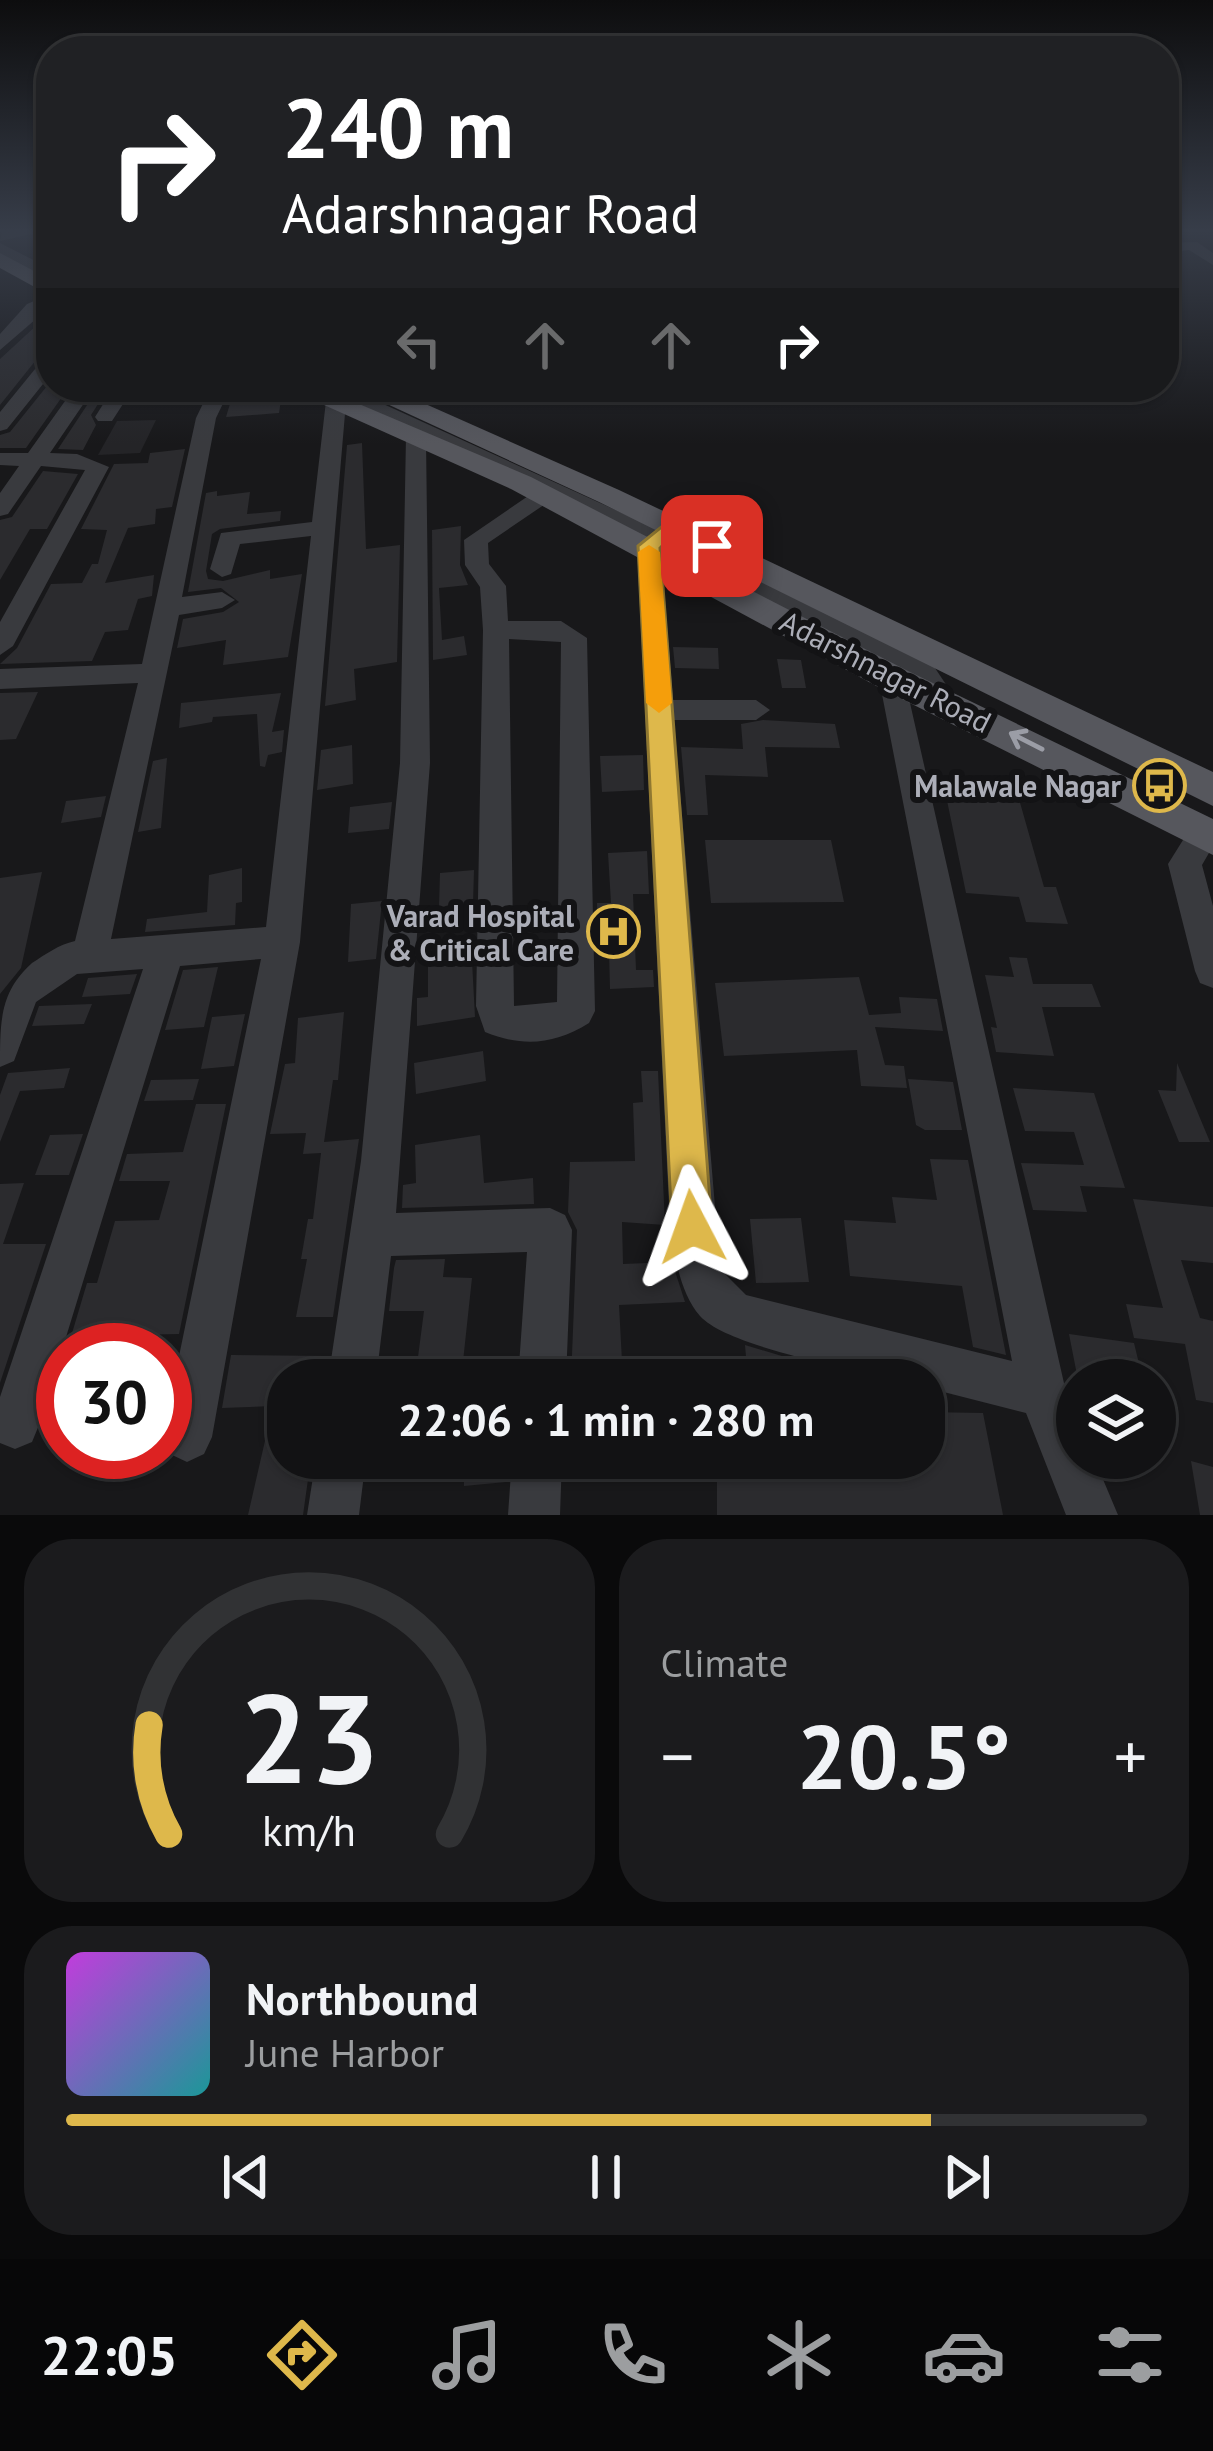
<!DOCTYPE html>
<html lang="en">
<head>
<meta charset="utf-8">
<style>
	body { margin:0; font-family:"PT Sans",sans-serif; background:#1b1b1d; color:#f1f3f6; height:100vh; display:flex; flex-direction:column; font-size:45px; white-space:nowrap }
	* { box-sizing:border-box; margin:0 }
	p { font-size:39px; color:#9c9ea0 }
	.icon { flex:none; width:66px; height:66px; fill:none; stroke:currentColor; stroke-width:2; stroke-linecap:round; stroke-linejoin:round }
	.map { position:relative; height:1515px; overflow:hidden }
	.sheet { display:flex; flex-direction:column; gap:24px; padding:24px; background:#0a0a0b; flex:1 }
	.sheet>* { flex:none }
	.banner { position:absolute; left:36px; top:36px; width:1143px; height:366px; border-radius:48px; box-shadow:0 3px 9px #0004,0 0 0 3px #313234; background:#202124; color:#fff; overflow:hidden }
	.buttons { position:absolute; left:1056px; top:1359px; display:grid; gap:24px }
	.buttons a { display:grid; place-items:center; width:120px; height:120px; border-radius:50%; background:#121214; box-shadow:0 3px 9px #0004,0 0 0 3px #313234; font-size:60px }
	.speed { position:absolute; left:36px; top:1323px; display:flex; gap:24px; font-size:60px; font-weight:700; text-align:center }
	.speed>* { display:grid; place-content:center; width:156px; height:156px; border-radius:50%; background:#121214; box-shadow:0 3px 9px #0004,0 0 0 3px #313234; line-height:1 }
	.speed .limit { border:18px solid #d22; background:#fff; color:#111 }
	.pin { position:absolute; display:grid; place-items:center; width:102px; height:102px; color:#fff; margin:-51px; border-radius:24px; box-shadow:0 6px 18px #0006 }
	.me { position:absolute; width:132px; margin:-66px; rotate:356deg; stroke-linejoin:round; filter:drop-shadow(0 0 9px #0008) }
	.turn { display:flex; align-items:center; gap:42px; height:252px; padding:0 48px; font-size:54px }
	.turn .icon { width:156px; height:156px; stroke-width:2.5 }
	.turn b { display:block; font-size:84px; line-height:102px }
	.lanes { display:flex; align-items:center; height:114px; padding:0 48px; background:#0003; justify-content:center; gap:60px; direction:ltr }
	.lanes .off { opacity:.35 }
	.big { font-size:90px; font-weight:800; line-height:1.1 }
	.sheet .card { flex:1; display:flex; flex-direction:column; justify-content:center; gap:18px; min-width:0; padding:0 42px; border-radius:48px; background:#1b1b1d }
	.sheet .dial { align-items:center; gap:0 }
	.dial svg { height:312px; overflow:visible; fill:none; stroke:#313234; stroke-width:7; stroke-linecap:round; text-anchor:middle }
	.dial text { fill:#f1f3f6; stroke:none }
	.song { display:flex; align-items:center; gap:36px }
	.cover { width:144px; height:144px; border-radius:18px; background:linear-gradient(135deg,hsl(290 70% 55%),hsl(180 70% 35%)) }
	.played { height:12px; border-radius:6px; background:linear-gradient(90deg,#deb84b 80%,#313234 80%) }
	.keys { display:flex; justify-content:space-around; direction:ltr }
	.heat { display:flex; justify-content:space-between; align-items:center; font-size:66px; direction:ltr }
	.sheet .tiles { flex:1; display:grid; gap:24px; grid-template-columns:1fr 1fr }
	.card:last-child { grid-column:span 2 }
	.trip { position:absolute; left:267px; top:1359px; width:678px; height:120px; border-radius:48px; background:#121214; box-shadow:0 3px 9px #0004,0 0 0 3px #313234; font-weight:800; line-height:120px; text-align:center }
	.menu { display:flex; height:192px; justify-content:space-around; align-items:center; background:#070708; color:#9c9ea0 }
	.menu .icon { width:84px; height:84px }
	.menu .selected { color:#deb84b }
	.menu b { font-size:54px; color:#f1f3f6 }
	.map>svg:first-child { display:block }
</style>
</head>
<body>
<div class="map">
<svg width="1213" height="1515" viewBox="0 0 1213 1515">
	<rect width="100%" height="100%" fill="#18181a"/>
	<path fill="#242427" d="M156 420 140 453 98 455 117 421Z"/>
	<path fill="#2b2b2e" d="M51 312V351L40 355 0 405V359Z
		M51 381V387H69L26 448H0V435L10 432Z
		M99 387H109L91 415 96 425 83 450 58 449Z
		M235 387 281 400 279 413 226 417Z
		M362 443 366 549 400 545 397 662 354 669 356 700 325 706 347 445Z
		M185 449 172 507 156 509 155 524 128 528 105 583 154 575 152 596 138 599 128 630 105 632 92 661 0 664 17 648 51 584 82 583 92 564H98L107 530 81 529 114 464 148 463 150 453Z
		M43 471 78 474 47 529H30L0 580V520L12 517Z
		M217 491V496L250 492 247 514 281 511 280 521 220 529 212 534 206 571 208 579 223 581 270 570V579L302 574 288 657 223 665 226 640 177 648 183 619 223 612 239 602 221 588 188 592 206 493Z
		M461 526 460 565 468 585 439 588 442 640 464 636 467 655 433 660 432 530Z
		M673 647 718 648 719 669 675 668Z
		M777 659 801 660 806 688H782Z
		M38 692 16 739 0 740V693Z
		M281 693 272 732 284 730 282 752 268 755 265 767 260 766 257 714 213 717 212 722 179 728 181 703Z
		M763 720 835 724 840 748 765 747 768 777 705 775 708 815H687L681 747 743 749 741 724Z
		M352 745 353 784 317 790 321 750Z
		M643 755 644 790 602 792 600 756Z
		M167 758 161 828 138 832 153 761Z
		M942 776 1015 785 1044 887H1056L1068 924 1026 922 1019 897 966 893Z
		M106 796 101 817 61 823 66 801Z
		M392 802 389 829 348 833 350 807Z
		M705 840H831L844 902 711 903Z
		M647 851 649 894H633L636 970H653L654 987 610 989 609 951H598L597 903H611L608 853Z
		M242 868V902L236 903 235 925 145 932 147 919 207 912 209 875Z
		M474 870 473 904 439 907 440 873Z
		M42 872 21 968 0 994V878Z
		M382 901 376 959 348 962 351 904Z
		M1009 957 1027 958 1033 984H1092L1101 1007H1042L1054 1056 996 1052 991 1027 997 1028 985 975 1014 977Z
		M472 961 475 1017 417 1026V998L428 997V965Z
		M218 967 204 1027 165 1030 183 970Z
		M137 974 130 994 82 997 88 978Z
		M859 977 869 1015 901 1013 899 997 937 999 943 1031 875 1027 885 1065 904 1066 907 1088 861 1086 857 1050 724 1056 715 983Z
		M92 1004 84 1024 32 1026 39 1006Z
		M344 1012 338 1080H333L324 1142 359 1139 333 1317H296L307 1259H301L308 1219H313L321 1153 303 1154 306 1133 270 1134 285 1064 295 1063 298 1018Z
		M245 1014 234 1066 201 1069 212 1017Z
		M483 1051 486 1081 416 1094 414 1063Z
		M1177 1063 1210 1142H1179L1158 1090 1176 1091Z
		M70 1068 64 1088 20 1091 0 1142V1095L8 1073Z
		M641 1071H658L665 1225 622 1222 623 1264 672 1262 685 1302 619 1305 623 1380H571L577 1230 568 1212 570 1162 635 1161 633 1103 643 1102Z
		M199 1079 193 1100 144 1101 151 1080Z
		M908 1079 953 1082 962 1130H925L916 1125Z
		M1013 1088 1094 1093 1125 1188 1080 1186 1087 1212 1033 1210 1021 1163 1084 1165 1074 1132 1025 1131Z
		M196 1104H226L179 1334 131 1335 121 1350H67L87 1283H97L115 1221 159 1220 170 1181H119L127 1154 183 1152Z
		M83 1134 69 1175H35L50 1135Z
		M480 1135 484 1183 533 1178 534 1204 402 1208 403 1185 416 1183 415 1145Z
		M930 1159 968 1160 1006 1355 973 1347 962 1286 850 1276 844 1220 896 1223 892 1197 937 1200Z
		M24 1183 3 1244H46L0 1383V1184Z
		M1133 1199 1213 1207V1263L1181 1260 1200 1318 1213 1321V1403L1196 1400 1185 1344 1134 1338 1126 1304 1163 1308Z
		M801 1218 809 1282 756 1283 750 1219Z
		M445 1259 443 1277 472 1278 461 1380H415L424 1311H389L394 1268 396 1260Z
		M1069 1334 1134 1343 1143 1380H1078Z
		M745 1345 805 1363 807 1380H748Z
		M231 1355 327 1356 324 1380H288V1458H311L303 1515H248L273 1406 222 1408Z
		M924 1412 983 1413 1003 1515H717V1470H808L810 1458H924Z
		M464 1458H507L506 1482 464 1486Z
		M1191 1461 1213 1467V1515H1200Z"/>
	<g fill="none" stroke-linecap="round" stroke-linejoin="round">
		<path fill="#393a3e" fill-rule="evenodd" d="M40 232 0 241 2 232Z
			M1197 242 1213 253V265L1189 250 1164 253V243Z
			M0 243 51 269V281L0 254Z
			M51 294V306L0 350V334L27 304Z
			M51 356V374L7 429 0 431V412L44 358Z
			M75 387H95L50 453 77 454 109 467 13 646 0 655V622L85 470 41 466 8 514 0 516V493L19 466 0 465V453H28Z
			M114 387H134L112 421H98L95 417Z
			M211 387H231L216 418 182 597 222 592 235 600 222 608 179 615 111 939 266 927 311 536 240 544 231 574 222 577 210 569 221 533 312 522 326 401 333 396 320 387H346L655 528 663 521H679L683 526 673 537 931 662 957 701 953 708H933L911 676 661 550 673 700H756L770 710 756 720H674L719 1254 725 1274 746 1295 1012 1361 879 679 883 672H903L1066 1392 1077 1419V1458H1094L1118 1515H1066L1026 1413 924 1387V1380H898C853 1369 728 1347 700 1316 680 1293 675 1257 670 1227L637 546 641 540 554 498 488 543 489 564 506 586 508 621H561L587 638 595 1011 589 1023C554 1045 522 1047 485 1032L476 1006 483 630 480 587 465 565 464 540 537 490 426 439 430 763 396 1213 550 1208 565 1215 572 1230 566 1380H518L527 1252 391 1256 376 1380H328L361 1161 400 763 406 436 410 431 346 402 300 942 212 1437 204 1454 187 1462 170 1454 165 1424 261 959 180 966 39 1425 32 1442 15 1449 0 1443V1397L143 969 77 974 36 1002 14 1061 0 1067C0 1020 0 992 32 963 46 954 58 945 75 941L138 683 0 689V669L142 664 196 418ZM509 639 561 642 557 1002 514 1006Z
			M1204 820 1213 823V846L1202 865 1213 906V988L1200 983 1195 971 1168 864 1193 824Z
			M316 1458H366L359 1515H307Z
			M512 1458H562L560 1515H508Z"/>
		<path fill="#56575d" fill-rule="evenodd" d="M0 253 51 280V296L0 268Z
			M284 387H319L531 477 906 670 1213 819V855L880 688 511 489Z
			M394 390 619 490 1213 772V806L599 502 385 403 381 398Z"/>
	</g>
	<defs><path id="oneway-shaft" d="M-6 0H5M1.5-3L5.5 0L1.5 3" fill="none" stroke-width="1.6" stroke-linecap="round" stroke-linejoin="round" transform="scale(3)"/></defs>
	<use stroke="#9b9da6" href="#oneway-shaft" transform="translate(1026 741) rotate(-153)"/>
	<linearGradient id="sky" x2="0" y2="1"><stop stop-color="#0d0d0e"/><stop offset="0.52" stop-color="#373d49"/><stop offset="1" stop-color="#373d49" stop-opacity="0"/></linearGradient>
	<rect width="1213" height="444" fill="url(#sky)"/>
	<path fill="#deb84b" stroke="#907831" stroke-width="3" d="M670 520 723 546 712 552 673 535 660 548 712 1227 706 1241 692 1247 678 1241 672 1227 638 546Z"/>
	<path fill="#f59e0b" d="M649 545 660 552 672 703 659 713 646 703 638 552Z"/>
	<defs>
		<symbol id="bus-ring" viewBox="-11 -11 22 22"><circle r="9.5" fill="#131315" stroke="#deb84b" stroke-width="1.5"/><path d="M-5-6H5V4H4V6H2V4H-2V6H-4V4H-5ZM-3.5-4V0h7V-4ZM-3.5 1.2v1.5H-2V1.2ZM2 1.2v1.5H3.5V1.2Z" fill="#deb84b"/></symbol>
		<symbol id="hospital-ring" viewBox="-11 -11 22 22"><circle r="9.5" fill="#131315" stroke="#deb84b" stroke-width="1.5"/><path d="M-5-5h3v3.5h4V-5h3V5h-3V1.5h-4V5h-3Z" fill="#deb84b"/></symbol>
	</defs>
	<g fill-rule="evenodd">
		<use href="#bus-ring" x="1130" y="756" width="59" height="59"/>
		<use href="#hospital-ring" x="584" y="902" width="59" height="59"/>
	</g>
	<g text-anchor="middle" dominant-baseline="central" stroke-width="12" stroke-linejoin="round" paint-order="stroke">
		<g font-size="30" fill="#acaeb8" stroke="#131315">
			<text transform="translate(886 671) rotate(27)">Adarshnagar Road</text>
		</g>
		<g font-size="30" font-weight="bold" fill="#acaeb8" stroke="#131315" text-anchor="end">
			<text x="1121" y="785">Malawale Nagar</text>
			<text x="574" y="915">Varad Hospital<tspan x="574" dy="34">&amp; Critical Care</tspan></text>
		</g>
	</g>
</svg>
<div class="buttons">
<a><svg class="icon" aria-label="layers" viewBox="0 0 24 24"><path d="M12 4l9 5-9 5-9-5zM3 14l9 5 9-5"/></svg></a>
</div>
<div class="speed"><div class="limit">30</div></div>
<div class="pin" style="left:712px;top:546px;background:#d93025"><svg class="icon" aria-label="arrive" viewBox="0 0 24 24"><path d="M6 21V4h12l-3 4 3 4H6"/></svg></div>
<svg class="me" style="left:692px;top:1227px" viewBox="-20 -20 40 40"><path d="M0-17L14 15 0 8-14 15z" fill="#deb84b" stroke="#fff" stroke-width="4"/></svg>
<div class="trip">22:06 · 1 min · 280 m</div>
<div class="banner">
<div class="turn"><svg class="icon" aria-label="right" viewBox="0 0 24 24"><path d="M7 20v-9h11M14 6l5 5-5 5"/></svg><div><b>240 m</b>Adarshnagar Road</div></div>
<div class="lanes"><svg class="icon off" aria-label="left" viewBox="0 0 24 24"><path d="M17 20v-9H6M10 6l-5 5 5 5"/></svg><svg class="icon off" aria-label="ahead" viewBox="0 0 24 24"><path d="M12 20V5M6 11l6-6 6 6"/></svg><svg class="icon off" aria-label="ahead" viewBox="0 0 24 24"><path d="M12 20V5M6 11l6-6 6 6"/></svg><svg class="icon" aria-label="right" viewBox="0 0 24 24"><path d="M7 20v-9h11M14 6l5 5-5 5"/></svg></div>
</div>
</div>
<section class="sheet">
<div class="tiles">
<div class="card dial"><svg viewBox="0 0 100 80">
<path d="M14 69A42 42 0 1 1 86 69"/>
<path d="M14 69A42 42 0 0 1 9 41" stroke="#deb84b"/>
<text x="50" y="56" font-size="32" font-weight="700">23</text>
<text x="50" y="72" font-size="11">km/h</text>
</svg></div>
<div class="card"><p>Climate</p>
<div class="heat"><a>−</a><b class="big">20.5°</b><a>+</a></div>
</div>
<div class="card">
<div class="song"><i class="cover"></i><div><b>Northbound</b><p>June Harbor</p></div></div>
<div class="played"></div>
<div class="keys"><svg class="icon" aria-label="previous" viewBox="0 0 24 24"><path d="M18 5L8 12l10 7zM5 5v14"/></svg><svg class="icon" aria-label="pause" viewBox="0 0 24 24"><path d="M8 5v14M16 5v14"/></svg><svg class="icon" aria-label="next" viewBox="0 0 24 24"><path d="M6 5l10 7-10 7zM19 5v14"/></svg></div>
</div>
</div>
</section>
<nav class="menu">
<b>22:05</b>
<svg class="icon selected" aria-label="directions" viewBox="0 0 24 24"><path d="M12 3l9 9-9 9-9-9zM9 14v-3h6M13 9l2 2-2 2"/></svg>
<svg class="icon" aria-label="music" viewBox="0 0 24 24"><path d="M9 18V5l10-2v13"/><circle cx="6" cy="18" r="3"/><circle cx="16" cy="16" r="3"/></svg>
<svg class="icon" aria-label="phone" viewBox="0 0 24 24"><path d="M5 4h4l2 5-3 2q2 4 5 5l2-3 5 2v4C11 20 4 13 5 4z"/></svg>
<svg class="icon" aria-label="climate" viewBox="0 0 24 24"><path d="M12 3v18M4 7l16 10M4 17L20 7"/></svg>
<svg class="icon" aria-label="car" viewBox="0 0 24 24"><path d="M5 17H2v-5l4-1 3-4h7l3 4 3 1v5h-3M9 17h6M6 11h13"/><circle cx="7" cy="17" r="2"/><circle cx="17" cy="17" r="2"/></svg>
<svg class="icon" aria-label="filters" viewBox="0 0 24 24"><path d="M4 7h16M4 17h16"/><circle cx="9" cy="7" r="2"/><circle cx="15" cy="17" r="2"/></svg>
</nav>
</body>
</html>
